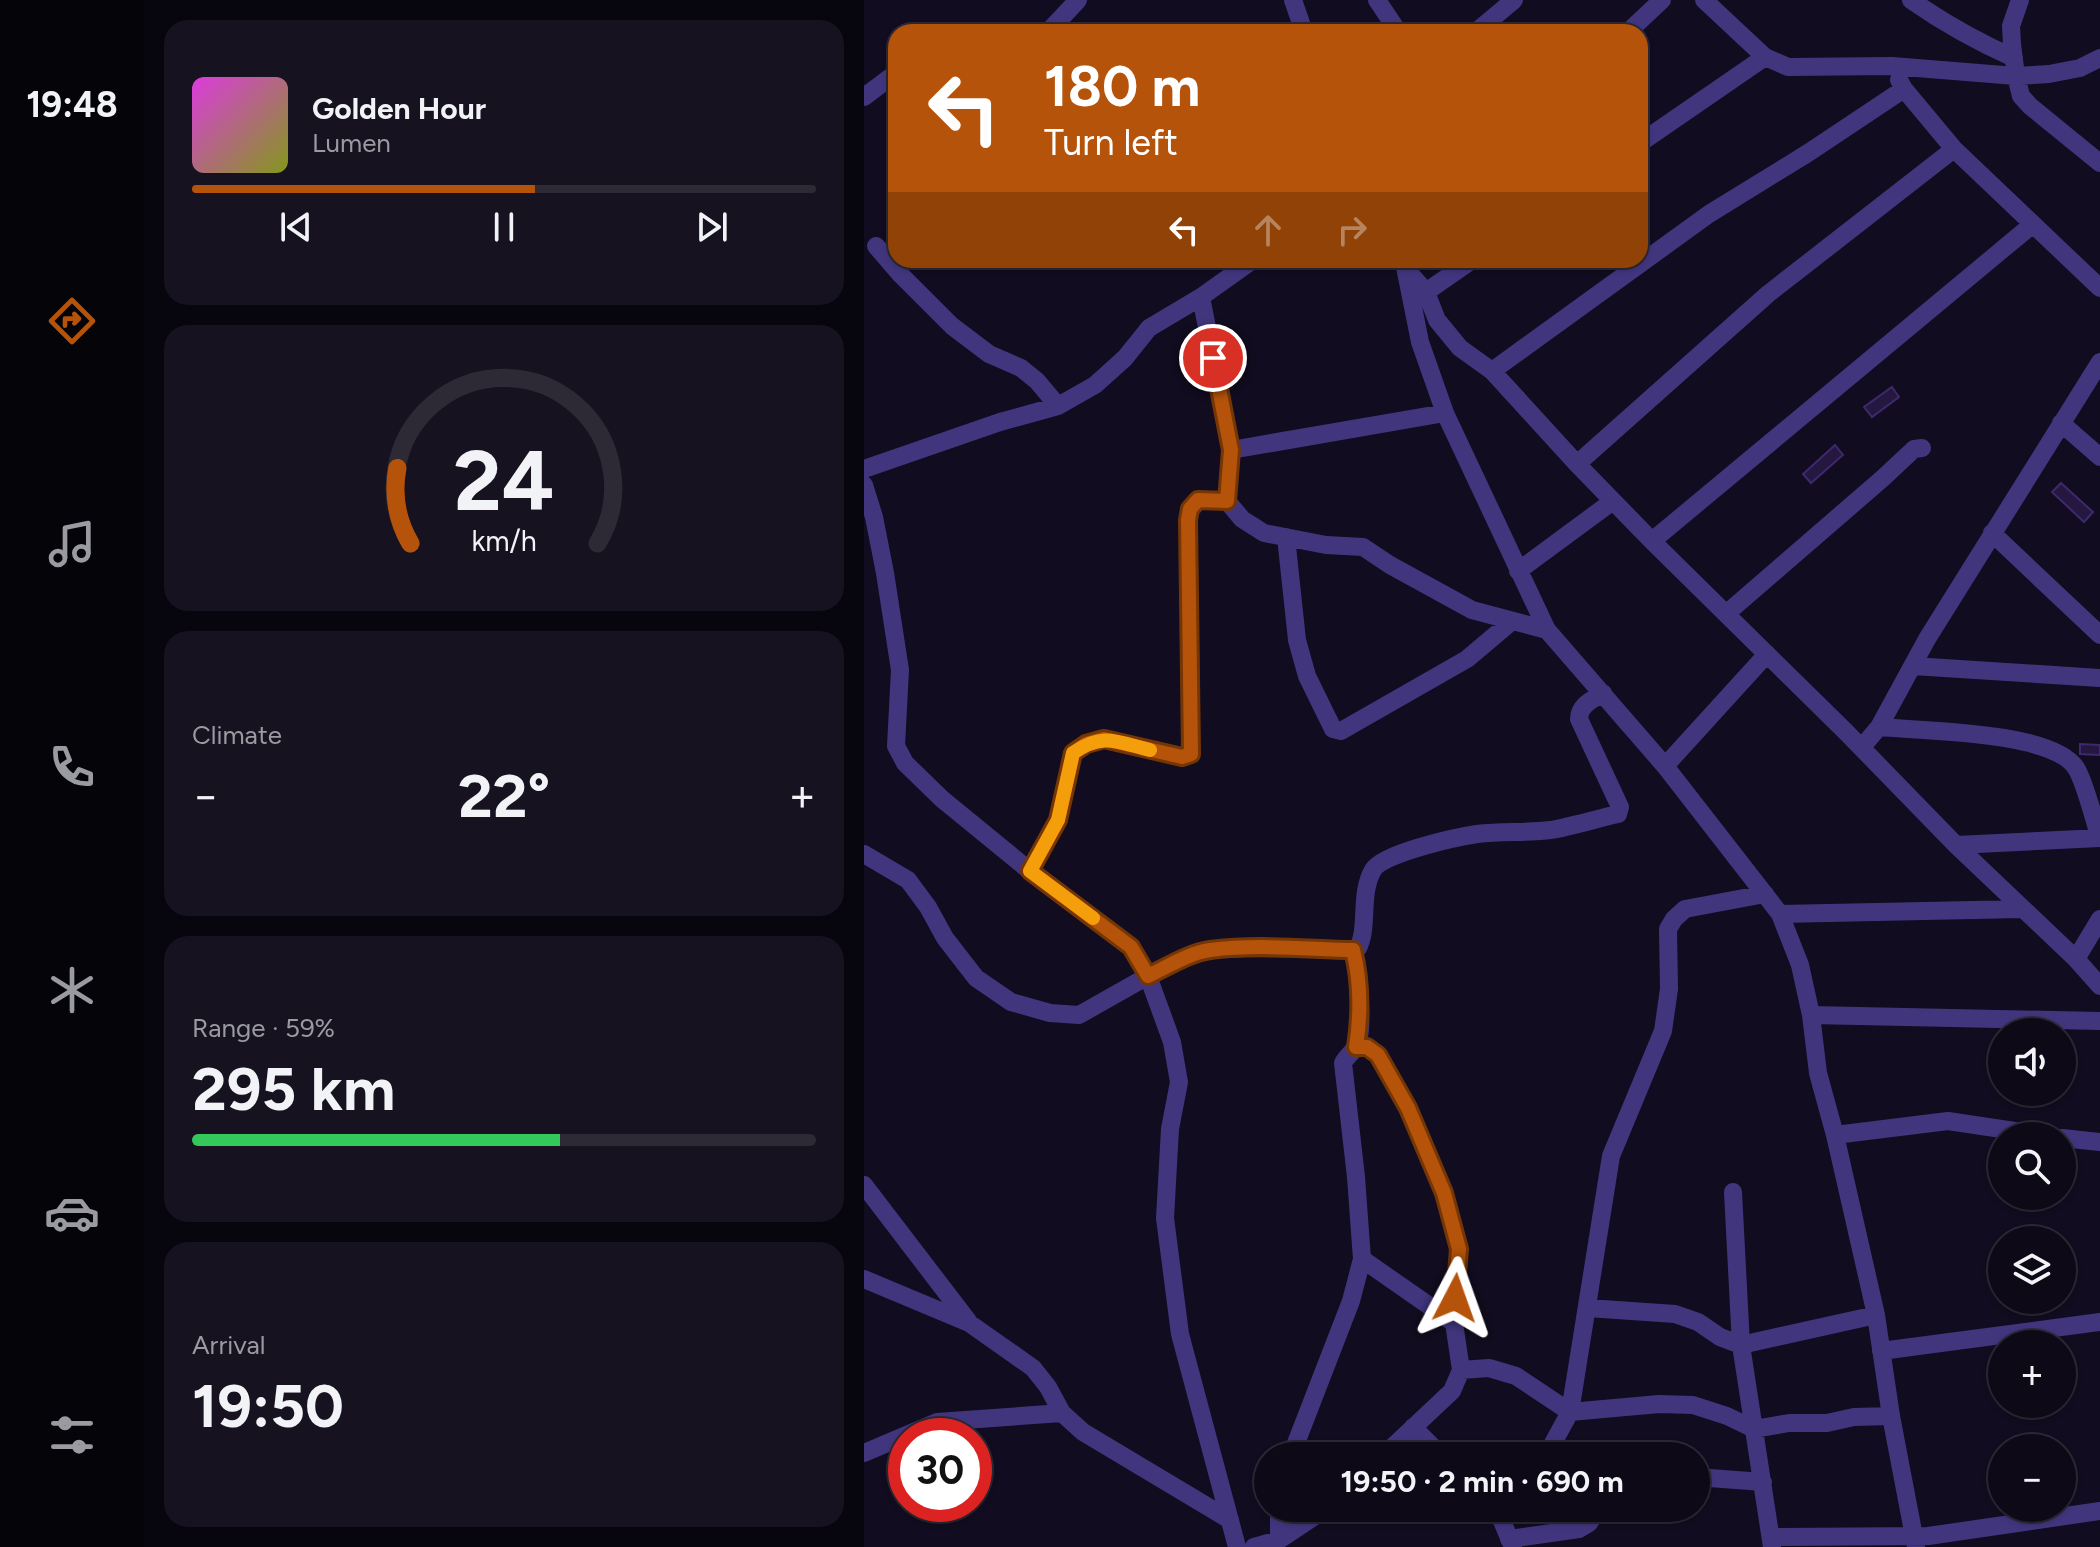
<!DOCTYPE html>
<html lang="en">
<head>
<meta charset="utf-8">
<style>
	body { margin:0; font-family:Figtree,sans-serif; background:#161220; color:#f1f3f6; height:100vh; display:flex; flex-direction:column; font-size:30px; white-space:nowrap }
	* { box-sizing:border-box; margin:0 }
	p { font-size:26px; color:#9a9aa1 }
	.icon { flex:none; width:44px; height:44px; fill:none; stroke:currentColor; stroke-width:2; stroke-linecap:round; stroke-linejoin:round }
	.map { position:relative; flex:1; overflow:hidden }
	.side { display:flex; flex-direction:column; gap:20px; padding:20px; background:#07050d; width:720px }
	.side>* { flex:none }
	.top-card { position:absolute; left:24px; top:24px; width:760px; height:244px; border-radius:24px; box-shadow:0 2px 6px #0004,0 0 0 2px #2d2a36; background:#b45309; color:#fff; overflow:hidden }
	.fabs { position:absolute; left:1124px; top:1018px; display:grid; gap:16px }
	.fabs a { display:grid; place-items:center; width:88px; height:88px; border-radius:50%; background:#0d0917; box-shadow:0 2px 6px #0004,0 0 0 2px #2d2a36; font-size:40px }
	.speed { position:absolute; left:24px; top:1418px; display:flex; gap:16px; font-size:40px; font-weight:700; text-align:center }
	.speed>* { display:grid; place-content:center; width:104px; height:104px; border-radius:50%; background:#0d0917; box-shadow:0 2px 6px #0004,0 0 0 2px #2d2a36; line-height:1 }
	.speed .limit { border:12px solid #d22; background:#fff; color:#111 }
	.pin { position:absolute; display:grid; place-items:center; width:68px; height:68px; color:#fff; margin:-34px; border:4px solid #fff; border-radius:50%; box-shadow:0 2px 8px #0007 }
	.me { position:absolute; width:88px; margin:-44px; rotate:4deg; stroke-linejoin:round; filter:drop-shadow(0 0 6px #0008) }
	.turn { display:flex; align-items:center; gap:28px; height:168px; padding:0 24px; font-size:36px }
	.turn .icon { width:104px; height:104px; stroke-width:2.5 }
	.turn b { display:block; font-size:56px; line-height:68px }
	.lanes { display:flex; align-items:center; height:76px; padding:0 24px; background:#0003; justify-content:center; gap:40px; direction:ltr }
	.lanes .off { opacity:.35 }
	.big { font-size:60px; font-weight:700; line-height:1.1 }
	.side .widget { flex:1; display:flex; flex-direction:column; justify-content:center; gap:12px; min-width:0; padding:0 28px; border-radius:24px; background:#161220 }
	.side .dial { align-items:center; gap:0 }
	.dial svg { height:208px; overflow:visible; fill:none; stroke:#2d2a36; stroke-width:7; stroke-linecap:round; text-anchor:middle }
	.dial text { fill:#f1f3f6; stroke:none }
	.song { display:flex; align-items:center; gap:24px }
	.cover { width:96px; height:96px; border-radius:12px; background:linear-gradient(135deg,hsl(300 70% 55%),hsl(70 70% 35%)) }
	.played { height:8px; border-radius:4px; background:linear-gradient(90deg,#b45309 55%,#2d2a36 55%) }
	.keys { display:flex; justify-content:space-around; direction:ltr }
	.heat { display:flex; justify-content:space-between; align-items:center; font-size:44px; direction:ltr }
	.charge { height:12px; border-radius:6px; background:linear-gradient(90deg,#34c759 59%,#2d2a36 0) }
	.trip { position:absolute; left:390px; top:1442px; width:456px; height:80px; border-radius:40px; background:#0d0917; box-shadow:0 2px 6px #0004,0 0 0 2px #2d2a36; font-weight:700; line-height:80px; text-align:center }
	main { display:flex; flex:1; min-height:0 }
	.tabs { display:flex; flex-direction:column; width:144px; justify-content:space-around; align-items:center; background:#050409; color:#9a9aa1 }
	.tabs .icon { width:56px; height:56px }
	.tabs .active { color:#b45309 }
	.tabs b { font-size:36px; color:#f1f3f6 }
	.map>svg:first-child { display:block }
</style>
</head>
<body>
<main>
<nav class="tabs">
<b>19:48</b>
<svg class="icon active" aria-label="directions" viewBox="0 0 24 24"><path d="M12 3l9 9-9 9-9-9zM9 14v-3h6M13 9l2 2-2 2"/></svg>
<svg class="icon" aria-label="music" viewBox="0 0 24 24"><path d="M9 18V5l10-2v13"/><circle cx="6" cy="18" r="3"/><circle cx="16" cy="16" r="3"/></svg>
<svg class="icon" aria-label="phone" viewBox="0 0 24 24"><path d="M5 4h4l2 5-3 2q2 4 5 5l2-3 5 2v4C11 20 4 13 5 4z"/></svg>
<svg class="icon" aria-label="climate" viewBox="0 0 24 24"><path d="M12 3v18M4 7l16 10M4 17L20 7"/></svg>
<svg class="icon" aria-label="car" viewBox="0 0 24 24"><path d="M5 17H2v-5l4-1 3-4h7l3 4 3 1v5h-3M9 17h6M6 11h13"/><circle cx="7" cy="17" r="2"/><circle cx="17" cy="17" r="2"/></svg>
<svg class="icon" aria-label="filters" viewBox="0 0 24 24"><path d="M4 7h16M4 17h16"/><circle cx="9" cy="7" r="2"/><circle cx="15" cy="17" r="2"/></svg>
</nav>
<section class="side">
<div class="widget">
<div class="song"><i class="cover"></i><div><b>Golden Hour</b><p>Lumen</p></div></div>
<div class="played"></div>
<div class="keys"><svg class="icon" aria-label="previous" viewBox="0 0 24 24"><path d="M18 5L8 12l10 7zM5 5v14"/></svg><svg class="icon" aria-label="pause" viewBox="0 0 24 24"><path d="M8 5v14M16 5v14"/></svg><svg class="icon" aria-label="next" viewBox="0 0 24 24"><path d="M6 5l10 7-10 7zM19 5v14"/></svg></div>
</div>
<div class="widget dial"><svg viewBox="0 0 100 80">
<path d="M14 69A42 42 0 1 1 86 69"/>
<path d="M14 69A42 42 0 0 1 9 40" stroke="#b45309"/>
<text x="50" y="56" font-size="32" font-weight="700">24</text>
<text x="50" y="72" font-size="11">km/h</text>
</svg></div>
<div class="widget"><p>Climate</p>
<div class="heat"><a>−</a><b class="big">22°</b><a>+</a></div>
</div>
<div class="widget"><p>Range · 59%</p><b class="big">295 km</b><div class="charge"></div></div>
<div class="widget"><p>Arrival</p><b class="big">19:50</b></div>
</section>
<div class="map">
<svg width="1236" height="1547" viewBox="0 0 1236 1547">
	<rect width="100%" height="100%" fill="#110c1f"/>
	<path fill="#241840" stroke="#3e296c" stroke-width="2" d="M1028 387 1035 397 1008 417 1000 407Z
		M971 445 979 455 947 483 939 474Z
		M1197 483 1229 512 1220 522 1188 492Z
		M1216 744 1236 745V755L1216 754Z"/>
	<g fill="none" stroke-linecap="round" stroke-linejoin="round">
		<path stroke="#41367e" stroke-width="18" d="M429 0 440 32
			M513 0 531 27 536 32
			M840 0 901 57 924 67 1028 66 1152 76 1185 74 1216 68 1236 58
			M1047 0C1080 23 1114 42 1150 58
			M1156 0 1147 26 1148 44 1152 76 1157 96 1166 106 1236 163
			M184 32 214 0
			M612 32 650 0
			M764 32 798 0
			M1035 80 1040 89 1090 149 1236 288
			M0 97 32 73
			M776 143 901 57
			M12 246 37 275 88 326 125 354 157 368 173 381 194 406
			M537 260 541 267 556 342 581 413 683 630 801 766 916 914 936 965 947 1015 954 1073 971 1135 1012 1315 1027 1416 1052 1547
			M542 269 562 292 573 320 596 348 628 371 713 464 788 541 982 732 1092 845 1212 959 1236 986
			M562 292 608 260
			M337 297 367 450 363 501
			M628 371 845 214 944 153 1040 89
			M1197 423 1236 457
			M367 450 581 413
			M713 464 904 294 1090 149
			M0 469 136 422 194 406 231 385 261 358 285 328 337 297 389 260
			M0 485 10 517 21 573 36 670 32 746 41 763 78 799 166 871 267 947 284 976 308 1042 315 1082 306 1129 301 1218 316 1334 373 1547
			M1128 533 1236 635
			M422 537 433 640 443 676 469 729 477 731 603 659 648 621
			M788 541 1169 224
			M654 571 749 501
			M863 613 1019 478 1050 449 1058 448
			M1049 666 1236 678
			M1015 727C1058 731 1188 731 1212 768 1221 782 1230 820 1236 838
			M998 747 1015 727 1063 639 1236 362
			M801 766 903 654
			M1092 845 1236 838
			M0 854 44 880 64 907 81 938 112 978 147 1002 186 1013 215 1015 284 976 318 959 344 950 387 948 489 950 494 948C505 927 495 894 509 870 519 853 593 837 613 834 638 831 663 833 687 830 709 826 732 819 754 814L756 807 715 719C715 705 728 700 739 693
			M166 871 194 820 209 753 222 744 240 739 318 757 327 754 324 520 326 509 334 500 363 501 378 519 400 533 462 545 499 547 526 565 608 610 683 630
			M916 914 1157 909
			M1212 959 1236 919
			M947 1015 1236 1021
			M492 1047H503L514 1055 544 1108 580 1193 595 1249 590 1323 597 1370 588 1391 519 1456
			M971 1135 1084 1121 1184 1136
			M1198 1138 1236 1142
			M0 1185 104 1321
			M869 1192 877 1345 908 1547
			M498 1259 590 1323
			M0 1279 105 1323 169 1368 184 1387 198 1413 219 1432 366 1520
			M724 1308 811 1314 834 1322 856 1337 877 1345 1012 1315
			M1017 1351 1236 1322
			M597 1370 625 1368 652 1376 706 1412 795 1404 829 1405 863 1416 890 1429 925 1423H963L990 1417 1027 1416
			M549 1427 578 1456
			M0 1453 73 1422 198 1413
			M427 1456 487 1301 498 1259 492 1177 479 1063C482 1057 487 1054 491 1048 502 1032 494 970 489 950
			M682 1456 706 1412 747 1156 799 1031 805 989 804 929 810 919 821 909 901 894
			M832 1477 899 1482
			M415 1508V1540
			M629 1508 635 1514 649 1547
			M907 1537 1064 1536 1236 1511
			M645 1539 715 1529 725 1523 735 1508
			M390 1547 415 1540 463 1508"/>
	</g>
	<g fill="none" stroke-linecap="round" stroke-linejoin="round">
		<defs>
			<path id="route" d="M349 358 367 450 363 501 334 500 326 509 324 520 327 754 318 757 240 739 222 744 209 753 194 820 166 871 267 947 284 976C303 967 325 953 346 950 393 944 442 949 489 950 497 982 497 1014 492 1047H503L514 1055 544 1108 580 1193 595 1249 591 1298"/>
		</defs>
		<use href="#route" stroke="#753606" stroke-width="20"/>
		<use href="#route" stroke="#b45309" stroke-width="14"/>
		<path stroke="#f59e0b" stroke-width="14" d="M229 918 166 871 194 820 209 753C239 732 253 742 286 750"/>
	</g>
</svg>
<div class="fabs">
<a><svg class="icon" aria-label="sound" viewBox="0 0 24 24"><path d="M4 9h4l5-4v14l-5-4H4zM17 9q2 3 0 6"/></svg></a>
<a><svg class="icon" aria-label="search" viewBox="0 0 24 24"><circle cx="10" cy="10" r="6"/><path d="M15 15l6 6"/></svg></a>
<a><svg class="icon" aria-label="layers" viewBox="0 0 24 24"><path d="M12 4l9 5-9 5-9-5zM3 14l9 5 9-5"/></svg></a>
<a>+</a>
<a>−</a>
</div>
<div class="speed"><div class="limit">30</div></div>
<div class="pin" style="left:349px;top:358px;background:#d93025"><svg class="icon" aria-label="arrive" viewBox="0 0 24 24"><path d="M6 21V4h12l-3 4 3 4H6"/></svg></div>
<svg class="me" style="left:591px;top:1298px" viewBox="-20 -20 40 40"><path d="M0-17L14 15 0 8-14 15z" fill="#b45309" stroke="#fff" stroke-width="4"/></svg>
<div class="trip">19:50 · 2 min · 690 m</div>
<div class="top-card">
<div class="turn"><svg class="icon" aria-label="left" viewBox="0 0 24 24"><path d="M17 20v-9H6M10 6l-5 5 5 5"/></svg><div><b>180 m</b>Turn left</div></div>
<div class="lanes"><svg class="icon" aria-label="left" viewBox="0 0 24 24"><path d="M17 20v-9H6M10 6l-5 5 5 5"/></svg><svg class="icon off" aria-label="ahead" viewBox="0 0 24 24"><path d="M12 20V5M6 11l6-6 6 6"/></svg><svg class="icon off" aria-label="right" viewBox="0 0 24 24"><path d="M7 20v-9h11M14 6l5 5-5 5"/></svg></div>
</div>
</div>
</main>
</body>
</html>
